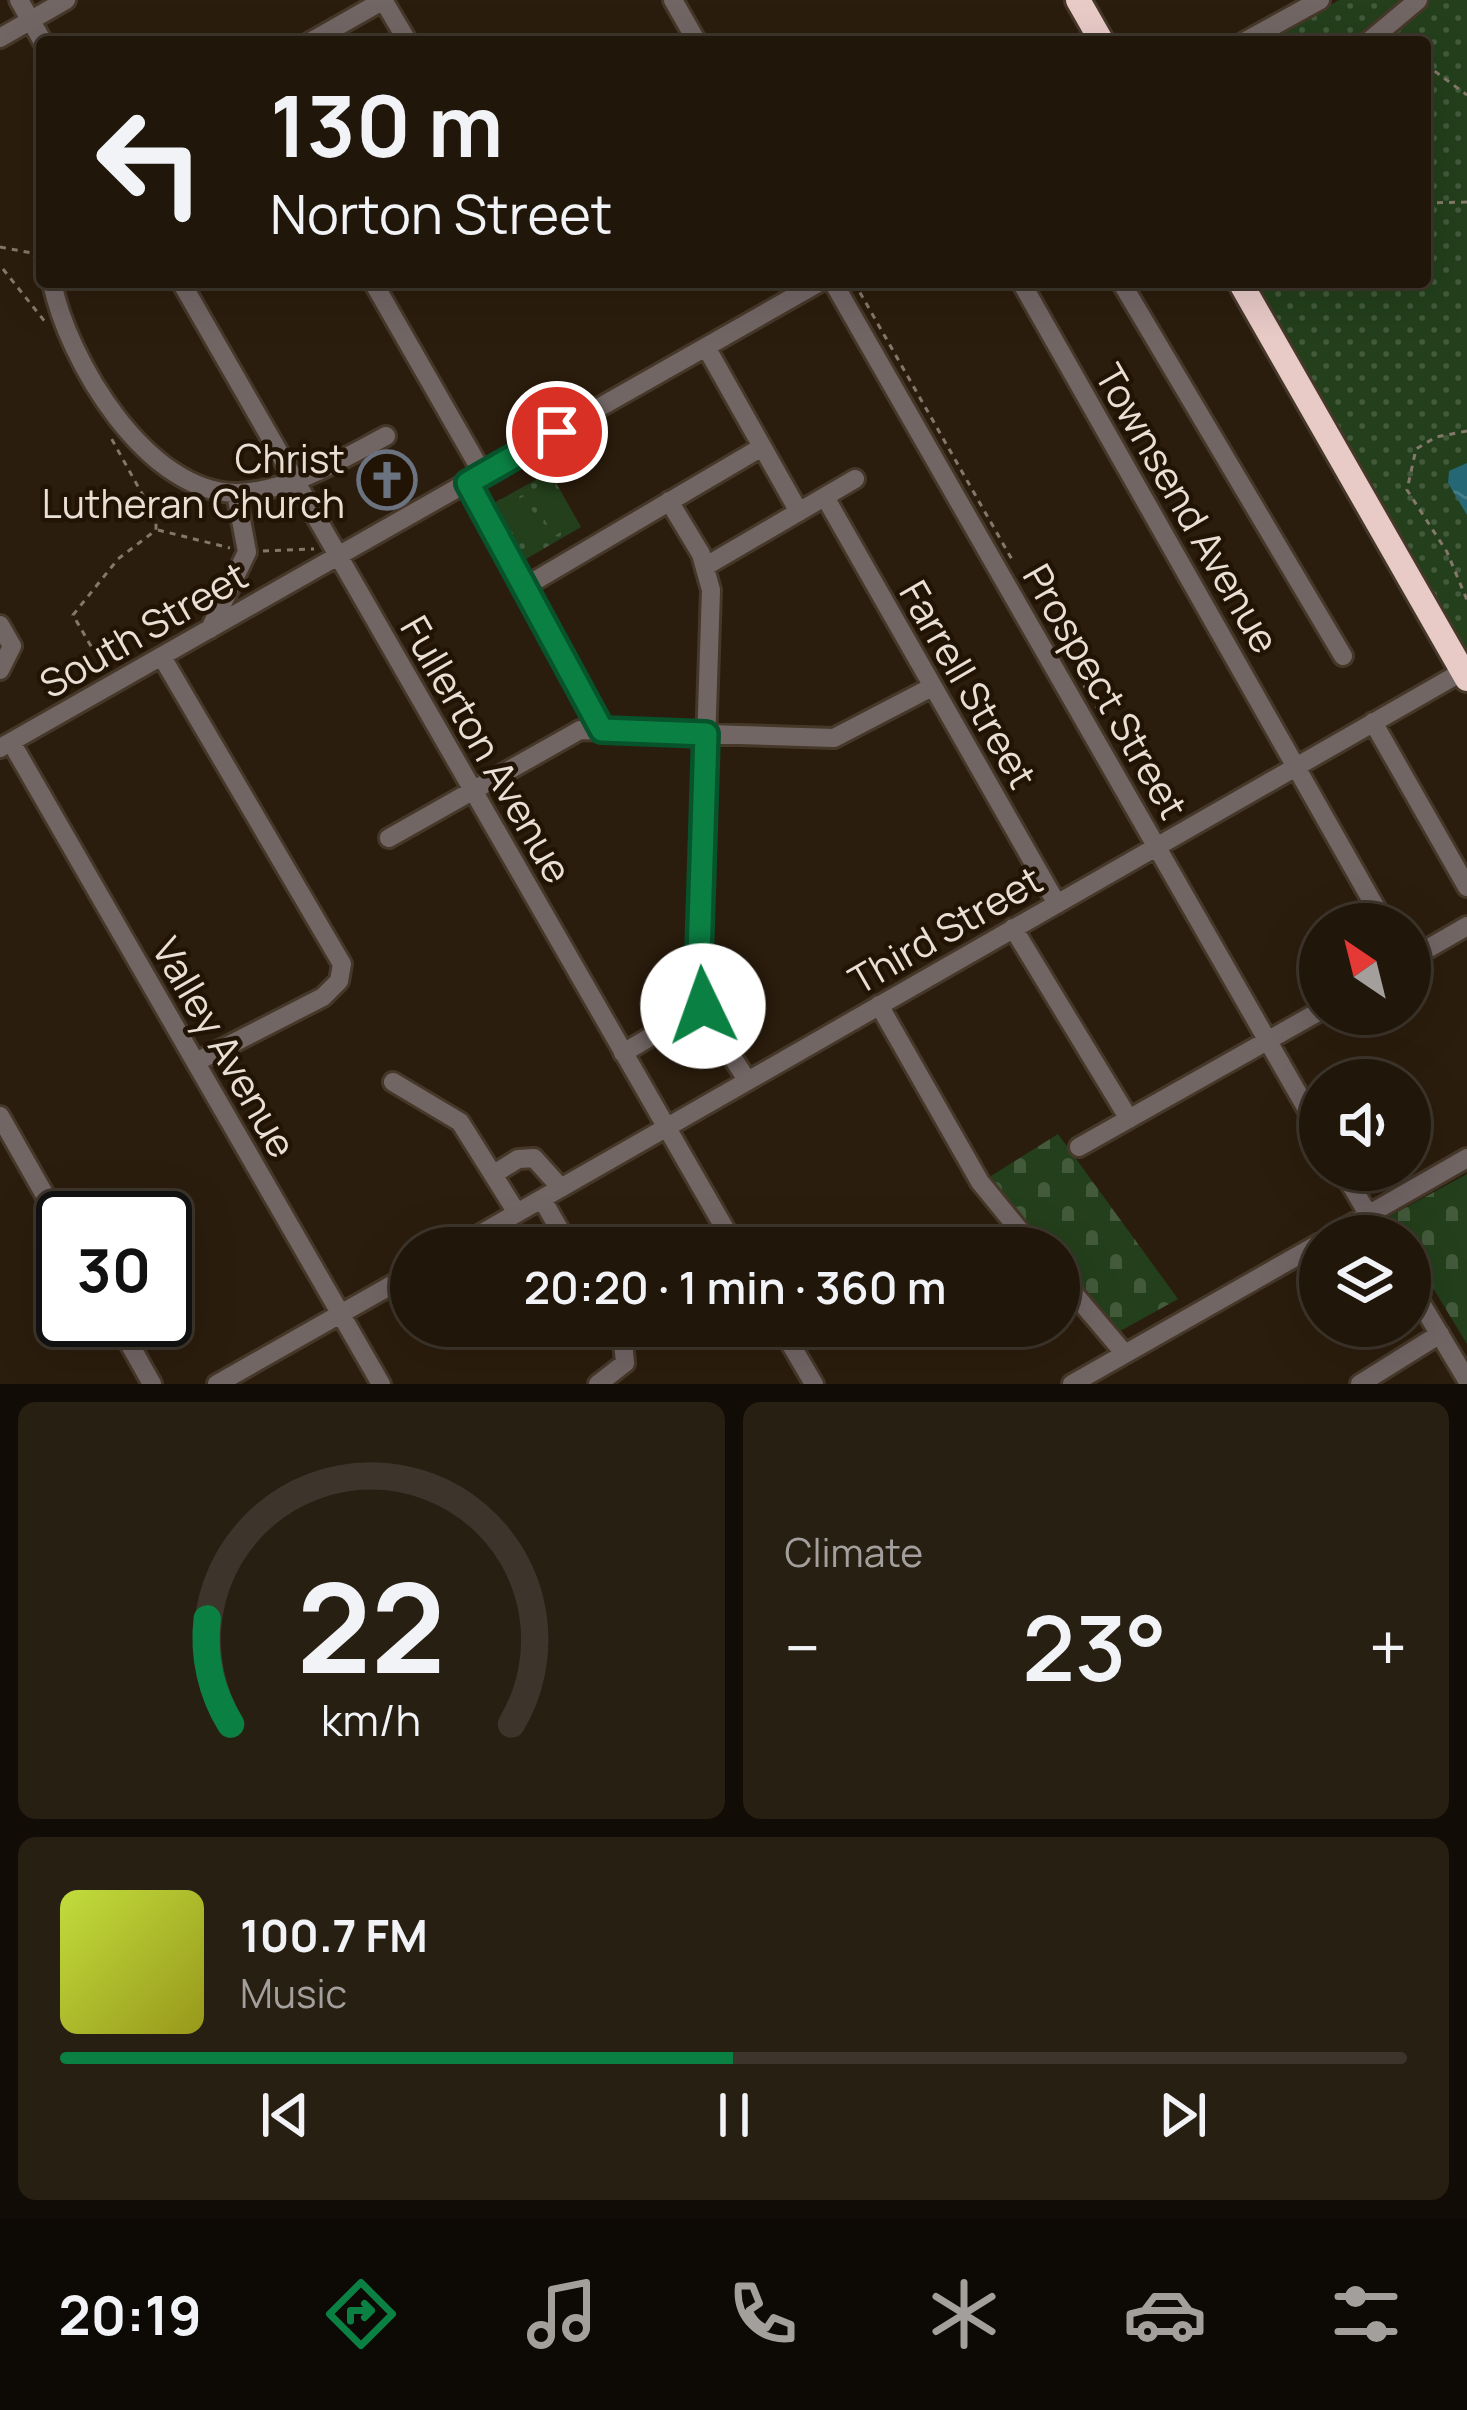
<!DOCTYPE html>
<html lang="en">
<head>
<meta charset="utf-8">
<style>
	body { margin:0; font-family:Manrope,sans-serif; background:#281f13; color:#f1f3f6; height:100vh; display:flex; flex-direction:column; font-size:45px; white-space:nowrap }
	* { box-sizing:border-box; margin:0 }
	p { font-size:39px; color:#a29f9c }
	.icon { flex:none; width:66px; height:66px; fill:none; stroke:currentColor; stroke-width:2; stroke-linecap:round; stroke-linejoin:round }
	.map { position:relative; height:1384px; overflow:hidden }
	.details { display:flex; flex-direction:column; gap:18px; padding:18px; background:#120c06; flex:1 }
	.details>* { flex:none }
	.guide { position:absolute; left:36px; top:36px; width:1395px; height:252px; border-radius:12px; box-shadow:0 12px 48px #0002,0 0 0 3px #3d352b; background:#20160a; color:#f1f3f6; overflow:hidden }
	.needle { width:78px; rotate:325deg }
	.tools { position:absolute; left:1299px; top:903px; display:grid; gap:24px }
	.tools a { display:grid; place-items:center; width:132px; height:132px; border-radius:50%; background:#20160a; box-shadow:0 12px 48px #0002,0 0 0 3px #3d352b; font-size:60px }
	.speed { position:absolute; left:36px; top:1191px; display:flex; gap:24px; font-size:60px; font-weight:700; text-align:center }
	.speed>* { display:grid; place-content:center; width:156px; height:156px; border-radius:50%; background:#20160a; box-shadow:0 12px 48px #0002,0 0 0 3px #3d352b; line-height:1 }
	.speed .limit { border:6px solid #111; border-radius:18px; background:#fff; color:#111 }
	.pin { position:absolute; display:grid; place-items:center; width:102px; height:102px; color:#fff; margin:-51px; border:6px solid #fff; border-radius:50%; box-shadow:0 3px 12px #0007 }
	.me { position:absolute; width:132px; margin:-66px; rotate:357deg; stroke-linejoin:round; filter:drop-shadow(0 0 9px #0008) }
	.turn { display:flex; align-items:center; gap:42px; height:252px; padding:0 36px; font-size:54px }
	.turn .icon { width:156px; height:156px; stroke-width:2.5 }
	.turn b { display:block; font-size:84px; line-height:102px }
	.big { font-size:90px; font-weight:600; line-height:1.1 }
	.details .card { flex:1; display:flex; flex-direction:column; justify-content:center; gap:18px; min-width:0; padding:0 42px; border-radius:18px; background:#281f13 }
	.details .dial { align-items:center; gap:0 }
	.dial svg { height:312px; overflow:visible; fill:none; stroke:#3d352b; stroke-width:7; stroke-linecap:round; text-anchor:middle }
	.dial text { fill:#f1f3f6; stroke:none }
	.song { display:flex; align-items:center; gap:36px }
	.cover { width:144px; height:144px; border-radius:18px; background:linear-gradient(135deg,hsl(70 70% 55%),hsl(60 70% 35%)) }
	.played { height:12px; border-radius:6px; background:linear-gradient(90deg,#0b8043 50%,#3d352b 50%) }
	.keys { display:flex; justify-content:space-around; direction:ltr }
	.heat { display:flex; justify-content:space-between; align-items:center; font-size:66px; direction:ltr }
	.details .tiles { flex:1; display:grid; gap:18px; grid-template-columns:1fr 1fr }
	.card:last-child { grid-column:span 2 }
	.trip { position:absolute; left:390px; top:1227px; width:690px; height:120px; border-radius:60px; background:#20160a; box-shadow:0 12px 48px #0002,0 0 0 3px #3d352b; font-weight:600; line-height:120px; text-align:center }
	.dock { display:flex; height:192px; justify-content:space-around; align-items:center; background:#0d0904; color:#a29f9c }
	.dock .icon { width:84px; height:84px }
	.dock .selected { color:#0b8043 }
	.dock b { font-size:54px; color:#f1f3f6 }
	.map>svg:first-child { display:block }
</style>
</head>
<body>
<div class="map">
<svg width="1467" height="1384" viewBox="0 0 1467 1384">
	<defs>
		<pattern id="grass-dots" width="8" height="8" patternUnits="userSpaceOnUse" patternTransform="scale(3)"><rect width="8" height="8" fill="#233f1b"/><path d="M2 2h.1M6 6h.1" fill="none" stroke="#435a3b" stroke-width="1.8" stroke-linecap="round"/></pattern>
		<pattern id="cemetery-stones" width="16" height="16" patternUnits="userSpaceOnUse" patternTransform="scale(3)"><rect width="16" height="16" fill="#233f1b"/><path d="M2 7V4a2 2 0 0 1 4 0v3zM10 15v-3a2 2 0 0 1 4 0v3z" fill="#435a3b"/></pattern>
		<pattern id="water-ripples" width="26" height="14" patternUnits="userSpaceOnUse" patternTransform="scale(3)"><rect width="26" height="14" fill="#256774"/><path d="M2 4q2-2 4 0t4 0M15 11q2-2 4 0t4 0" fill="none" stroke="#457c87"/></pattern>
	</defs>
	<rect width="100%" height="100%" fill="#2b1d0d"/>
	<path fill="url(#grass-dots)" d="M1339 0H1467V653L1251 282H1425V42H1266Z
		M550 472 581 527 526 559 494 503Z"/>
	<path fill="url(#cemetery-stones)" d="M1058 1134 1178 1299 1115 1334 1059 1271V1248H1041L991 1176Z
		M1467 1174V1344L1410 1250V1236H1402L1390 1216Z"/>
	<path fill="#233f1b" d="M550 480 575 524 554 536 529 492Z
		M524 496 549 540 528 551 503 508Z"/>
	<path fill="url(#water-ripples)" d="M1467 463V515L1448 483 1449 471Z"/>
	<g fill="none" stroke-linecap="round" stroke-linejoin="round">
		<defs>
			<path id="minor" d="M19 0 43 42
				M383 0 408 42
				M673 0 697 42
				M0 38 66 0
				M310 42 384 0
				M1244 42 1320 0
				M1368 42 1418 0
				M52 282C67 360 148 495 238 493 291 491 340 460 386 436
				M181 282 736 1248
				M373 282 483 474
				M833 282 1320 1132
				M1021 282 1385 924
				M1121 282 1343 656
				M706 347 799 512
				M468 483 602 730
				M825 497 1057 904
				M669 501 701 554 711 590 698 990 711 1024 747 1080
				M706 566 855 479
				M526 586 762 447
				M0 625 12 646 0 670
				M210 629 247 552 236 493
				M162 657 342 964 339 981 323 997 196 1062
				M1373 722 1467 887
				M11 742 381 1384
				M0 748 820 282
				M389 838 580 730 834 738 932 687
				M1013 928 1129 1119
				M1410 959 1467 926
				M879 1005 980 1182 1034 1248
				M623 1053 703 1006
				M393 1082 460 1122 517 1213
				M0 1116 63 1227
				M1079 1147 1320 1011
				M1342 1170 1381 1236
				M494 1174 518 1159 534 1158 561 1188
				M542 1199 570 1248
				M1331 1236 1467 1158
				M456 1248 1467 669
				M1059 1276 1125 1354
				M1410 1285 1467 1380
				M116 1320 152 1384
				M780 1326 814 1384
				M217 1384 411 1274
				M598 1384 625 1363 623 1341 614 1326
				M1072 1384 1320 1243
				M1360 1384 1440 1334"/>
			<path id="highway" d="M1078 0 1102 42
				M1240 282 1467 679"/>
		</defs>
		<use href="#minor" stroke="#463829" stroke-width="24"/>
		<use href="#highway" stroke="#463829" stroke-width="30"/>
		<path stroke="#84786a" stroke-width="3" stroke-dasharray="6 6" stroke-linecap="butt" d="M1425 64 1467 95
			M1425 203 1467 202
			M0 247 32 253 41 267
			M3 269 46 323
			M854 282 1014 563
			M1467 431 1436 437 1416 449 1407 490 1447 552 1467 600
			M158 530 230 548
			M263 551 314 549
			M103 667 73 615 118 559 156 530V519L110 436
			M1078 675 1100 713"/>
		<use href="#minor" stroke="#726665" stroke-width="18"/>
		<use href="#highway" stroke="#e8cac7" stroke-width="24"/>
	</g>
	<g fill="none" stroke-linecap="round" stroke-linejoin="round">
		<defs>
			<path id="route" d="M557 432 468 483 602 730 706 734 698 990 703 1006"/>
		</defs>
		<use href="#route" stroke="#07532c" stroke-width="30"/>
		<use href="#route" stroke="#0b8043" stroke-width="21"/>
	</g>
	<defs>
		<symbol id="church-ring" viewBox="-11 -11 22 22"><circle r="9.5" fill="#211405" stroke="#6b7280" stroke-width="1.5"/><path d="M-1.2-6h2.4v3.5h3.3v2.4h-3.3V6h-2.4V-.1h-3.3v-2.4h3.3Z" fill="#6b7280"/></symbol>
	</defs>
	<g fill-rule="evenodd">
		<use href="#church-ring" x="354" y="447" width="66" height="66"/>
	</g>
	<g text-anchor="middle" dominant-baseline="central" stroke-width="9" stroke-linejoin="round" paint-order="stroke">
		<g font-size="39" fill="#e9dfd5" stroke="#211405" text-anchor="end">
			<text x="345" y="458">Christ<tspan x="345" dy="45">Lutheran Church</tspan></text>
		</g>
		<g font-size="39" fill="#e9dfd5" stroke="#211405">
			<text transform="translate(1188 508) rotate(60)">Townsend Avenue</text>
			<text transform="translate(143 629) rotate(-30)">South Street</text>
			<text transform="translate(969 684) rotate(60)">Farrell Street</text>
			<text transform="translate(1106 691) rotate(60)">Prospect Street</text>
			<text transform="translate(487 749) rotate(60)">Fullerton Avenue</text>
			<text transform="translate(945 929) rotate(-30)">Third Street</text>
			<text transform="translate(225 1047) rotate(60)">Valley Avenue</text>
		</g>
	</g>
</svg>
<div class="tools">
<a><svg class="needle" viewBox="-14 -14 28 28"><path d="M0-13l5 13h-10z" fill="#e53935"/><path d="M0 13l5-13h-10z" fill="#a29f9c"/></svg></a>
<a><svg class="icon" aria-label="sound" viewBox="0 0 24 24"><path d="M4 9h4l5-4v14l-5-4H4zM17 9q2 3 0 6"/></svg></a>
<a><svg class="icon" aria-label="layers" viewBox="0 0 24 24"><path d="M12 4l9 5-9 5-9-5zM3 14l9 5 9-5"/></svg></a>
</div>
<div class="speed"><div class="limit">30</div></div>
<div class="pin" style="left:557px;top:432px;background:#d93025"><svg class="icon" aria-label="arrive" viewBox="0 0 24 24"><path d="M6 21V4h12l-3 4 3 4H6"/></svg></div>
<svg class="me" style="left:703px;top:1006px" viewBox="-20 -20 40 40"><circle r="19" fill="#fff"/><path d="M0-13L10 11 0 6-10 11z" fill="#0b8043"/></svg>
<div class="trip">20:20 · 1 min · 360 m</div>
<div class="guide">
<div class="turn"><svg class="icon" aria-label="left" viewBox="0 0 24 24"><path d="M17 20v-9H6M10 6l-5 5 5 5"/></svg><div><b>130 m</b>Norton Street</div></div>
</div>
</div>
<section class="details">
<div class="tiles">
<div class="card dial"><svg viewBox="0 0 100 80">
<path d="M14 69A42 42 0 1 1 86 69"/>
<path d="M14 69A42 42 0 0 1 8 42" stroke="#0b8043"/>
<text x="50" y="56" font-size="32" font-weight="700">22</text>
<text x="50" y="72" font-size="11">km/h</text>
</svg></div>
<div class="card"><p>Climate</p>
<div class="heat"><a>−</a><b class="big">23°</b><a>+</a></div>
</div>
<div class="card">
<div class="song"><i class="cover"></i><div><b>100.7 FM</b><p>Music</p></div></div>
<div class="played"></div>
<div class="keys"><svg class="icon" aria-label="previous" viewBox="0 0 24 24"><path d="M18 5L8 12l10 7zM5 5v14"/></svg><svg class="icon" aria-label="pause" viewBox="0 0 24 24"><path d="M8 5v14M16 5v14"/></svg><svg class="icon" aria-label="next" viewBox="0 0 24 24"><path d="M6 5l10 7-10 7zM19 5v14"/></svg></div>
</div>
</div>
</section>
<nav class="dock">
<b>20:19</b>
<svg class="icon selected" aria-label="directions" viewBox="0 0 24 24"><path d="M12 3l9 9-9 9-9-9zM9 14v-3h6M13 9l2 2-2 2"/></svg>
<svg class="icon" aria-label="music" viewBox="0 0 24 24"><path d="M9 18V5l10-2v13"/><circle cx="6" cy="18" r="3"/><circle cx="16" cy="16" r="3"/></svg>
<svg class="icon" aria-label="phone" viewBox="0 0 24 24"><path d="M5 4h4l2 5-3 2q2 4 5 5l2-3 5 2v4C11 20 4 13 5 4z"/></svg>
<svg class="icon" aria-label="climate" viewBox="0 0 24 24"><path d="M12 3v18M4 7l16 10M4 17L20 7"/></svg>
<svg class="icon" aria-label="car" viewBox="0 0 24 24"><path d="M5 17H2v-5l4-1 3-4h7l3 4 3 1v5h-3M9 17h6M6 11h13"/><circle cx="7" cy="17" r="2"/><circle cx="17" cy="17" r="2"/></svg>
<svg class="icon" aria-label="filters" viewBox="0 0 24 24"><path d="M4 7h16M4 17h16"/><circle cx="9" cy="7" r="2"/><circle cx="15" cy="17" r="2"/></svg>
</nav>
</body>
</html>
